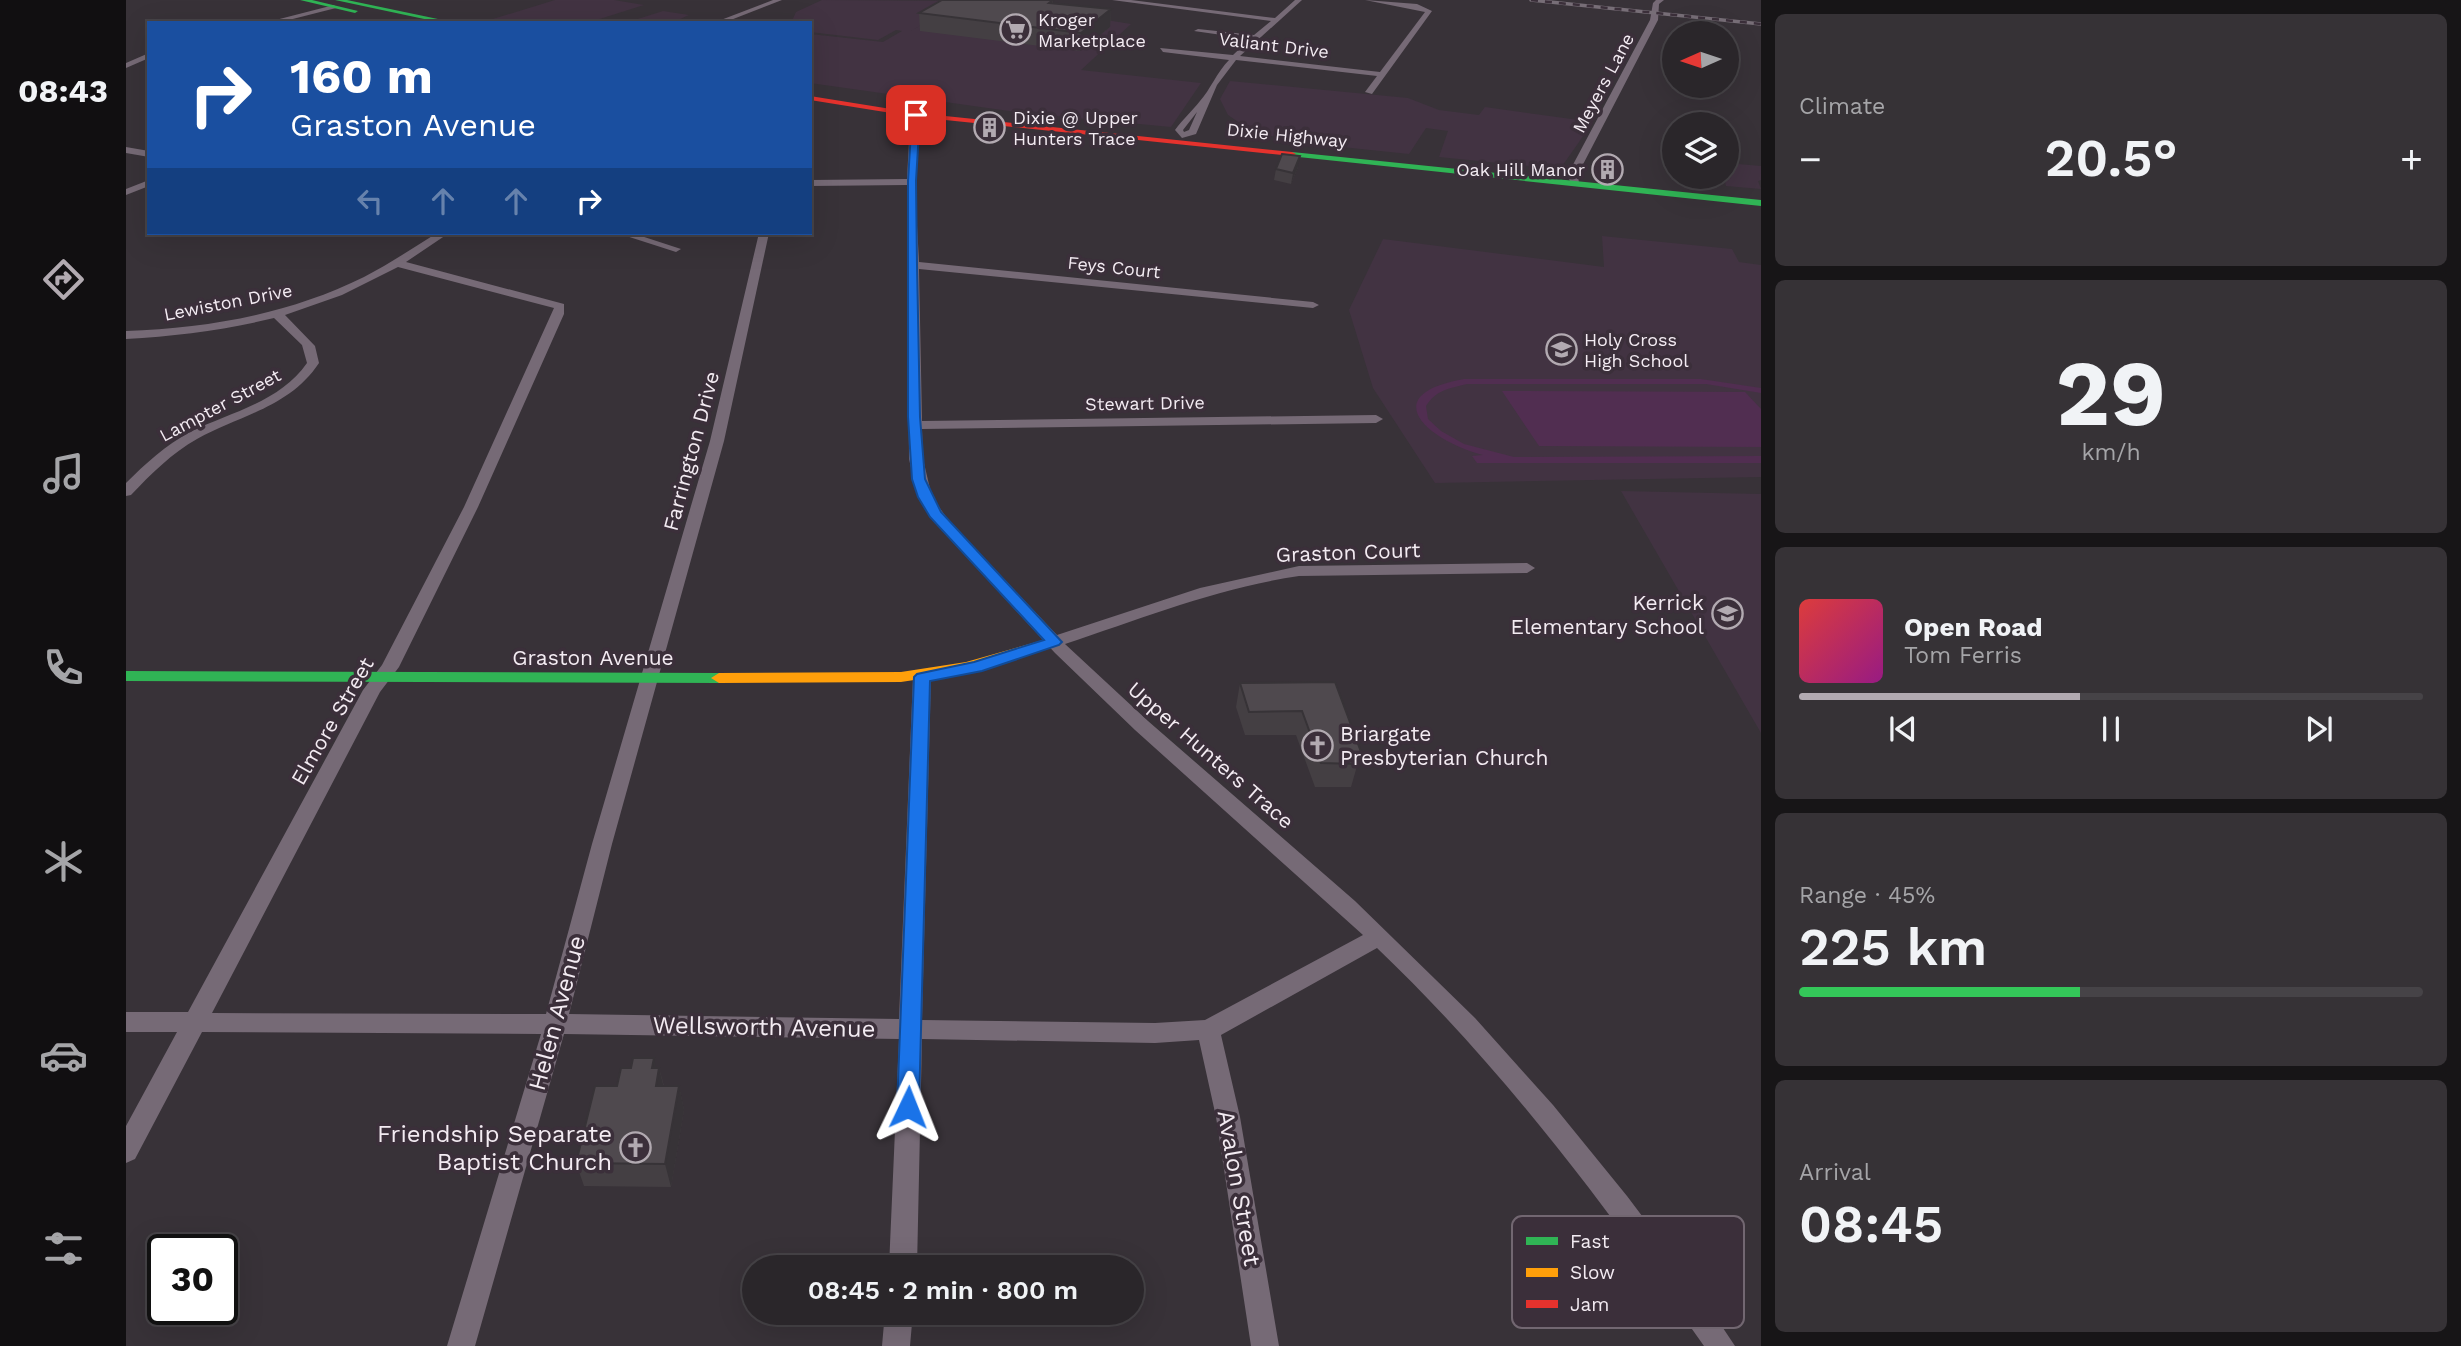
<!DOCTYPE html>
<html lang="en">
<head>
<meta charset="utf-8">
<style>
	body { margin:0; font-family:"Work Sans",sans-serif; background:#363236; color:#f1f3f6; height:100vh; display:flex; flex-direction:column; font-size:26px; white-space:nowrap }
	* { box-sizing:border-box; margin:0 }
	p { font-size:23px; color:#a5a5a8 }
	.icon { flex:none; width:38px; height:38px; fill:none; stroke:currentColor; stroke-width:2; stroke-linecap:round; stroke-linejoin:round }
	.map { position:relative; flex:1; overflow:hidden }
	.side { display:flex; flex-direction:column; gap:14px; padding:14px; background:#171517; width:700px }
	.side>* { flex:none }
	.hud { position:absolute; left:21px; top:21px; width:665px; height:214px; border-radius:0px; box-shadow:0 7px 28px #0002,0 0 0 2px #464347; background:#1a4fa0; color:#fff; overflow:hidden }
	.needle { width:46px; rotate:267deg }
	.fabs { position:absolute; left:1536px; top:21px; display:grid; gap:14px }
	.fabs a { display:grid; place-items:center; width:77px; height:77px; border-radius:50%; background:#2a262a; box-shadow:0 7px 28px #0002,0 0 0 2px #464347; font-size:35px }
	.speed { position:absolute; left:21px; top:1234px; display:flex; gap:14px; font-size:35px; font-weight:700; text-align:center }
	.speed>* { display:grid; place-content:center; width:91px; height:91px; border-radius:50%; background:#2a262a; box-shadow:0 7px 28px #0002,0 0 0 2px #464347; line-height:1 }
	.speed .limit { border:4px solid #111; border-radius:10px; background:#fff; color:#111 }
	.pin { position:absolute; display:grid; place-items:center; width:60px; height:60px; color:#fff; margin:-30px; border-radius:14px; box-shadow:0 4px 10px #0006 }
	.me { position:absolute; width:77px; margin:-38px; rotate:2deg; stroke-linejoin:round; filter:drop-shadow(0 0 5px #0008) }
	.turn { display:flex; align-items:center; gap:24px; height:147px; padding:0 28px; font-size:32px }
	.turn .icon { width:91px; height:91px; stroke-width:2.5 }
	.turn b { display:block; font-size:49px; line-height:60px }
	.lanes { display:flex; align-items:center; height:66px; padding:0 28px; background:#0003; justify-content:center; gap:35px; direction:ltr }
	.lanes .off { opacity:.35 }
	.big { font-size:52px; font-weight:600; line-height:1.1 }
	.side .widget { flex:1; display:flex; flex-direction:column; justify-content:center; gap:10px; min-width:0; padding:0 24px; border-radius:10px; background:#363236 }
	.side .dial { align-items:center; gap:0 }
	.dial b { font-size:91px; line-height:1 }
	.song { display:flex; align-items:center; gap:21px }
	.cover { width:84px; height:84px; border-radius:10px; background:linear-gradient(135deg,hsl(0 70% 55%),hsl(310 70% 35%)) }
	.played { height:7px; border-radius:4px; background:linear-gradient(90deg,#b2aab1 45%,#464347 45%) }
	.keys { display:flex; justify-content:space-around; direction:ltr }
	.heat { display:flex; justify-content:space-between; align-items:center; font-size:38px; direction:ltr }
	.charge { height:10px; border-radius:5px; background:linear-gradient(90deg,#34c759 45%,#464347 0) }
	.trip { position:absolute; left:616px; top:1255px; width:402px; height:70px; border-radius:35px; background:#2a262a; box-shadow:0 7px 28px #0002,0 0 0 2px #464347; font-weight:600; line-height:70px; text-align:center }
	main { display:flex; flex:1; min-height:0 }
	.dock { display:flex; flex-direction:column; width:126px; justify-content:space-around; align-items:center; background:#110f11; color:#a5a5a8 }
	.dock .icon { width:49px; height:49px }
	.dock .on { color:#b2aab1 }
	.dock b { font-size:32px; color:#f1f3f6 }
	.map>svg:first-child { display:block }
</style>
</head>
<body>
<main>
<nav class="dock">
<b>08:43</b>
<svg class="icon on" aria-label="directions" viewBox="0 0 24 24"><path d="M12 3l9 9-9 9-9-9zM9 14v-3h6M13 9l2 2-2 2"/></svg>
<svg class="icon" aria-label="music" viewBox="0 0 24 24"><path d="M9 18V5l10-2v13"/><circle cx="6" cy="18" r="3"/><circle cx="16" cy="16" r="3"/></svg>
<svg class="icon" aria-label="phone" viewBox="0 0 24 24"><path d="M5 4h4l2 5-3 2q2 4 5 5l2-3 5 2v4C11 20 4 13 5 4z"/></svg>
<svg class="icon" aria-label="climate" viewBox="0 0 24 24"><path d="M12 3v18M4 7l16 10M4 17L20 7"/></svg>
<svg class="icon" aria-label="car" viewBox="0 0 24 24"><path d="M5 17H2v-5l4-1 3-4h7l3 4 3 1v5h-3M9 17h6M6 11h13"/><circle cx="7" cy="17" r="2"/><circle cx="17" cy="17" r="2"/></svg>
<svg class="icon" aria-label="filters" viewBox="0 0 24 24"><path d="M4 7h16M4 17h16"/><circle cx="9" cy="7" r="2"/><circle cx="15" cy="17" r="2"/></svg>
</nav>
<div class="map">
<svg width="1635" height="1346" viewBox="0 0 1635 1346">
	<rect width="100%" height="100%" fill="#383238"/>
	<path fill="#423342" d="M429 0H488L518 5 461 23H354Z
		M696 0 837 1 783 32 840 0H857L1005 24 955 70 1075 83 1045 127 897 113 684 83V34L757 42 776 31 770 30 752 40 684 32V23H665L670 12Z
		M537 11 563 15 554 19 577 23H499Z
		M1104 81 1282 98 1313 110 1353 115 1359 107 1467 122 1434 169 1313 157 1322 131 1300 128 1283 154 1168 142 1124 130 1102 115 1094 99Z
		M1601 163 1635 166V180L1632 181 1635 189 1600 186 1598 177H1601Z
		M1476 236 1606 249 1613 262 1635 265V477L1309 483 1247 388 1223 310 1257 239 1478 267Z
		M1495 491 1635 494V733Z"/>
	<path fill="#512e51" d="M1338 379H1575L1635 388V393L1580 384H1341C1324 388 1310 390 1300 406L1302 419 1315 431 1338 444 1388 457 1635 456V463H1351L1346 456 1357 455C1303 441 1248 395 1338 379Z
		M1376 391 1619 392 1635 409V447L1413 446Z"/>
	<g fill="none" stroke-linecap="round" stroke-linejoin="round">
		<path fill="#766a76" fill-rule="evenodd" d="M647 0H656L597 23H587Z
			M986 0H1005L1149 18 1169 0H1176L1114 56 1254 72 1299 12 1239 0 1291 4 1306 11 1246 94 1239 92 1251 76 1110 60 1091 85 1070 134 1056 138 1049 130C1057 119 1066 111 1074 101 1084 90 1091 72 1103 60L1037 52 1034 48 1107 55 1124 39 1068 31 1072 29 1128 35 1145 21ZM1071 112 1063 130 1058 132 1057 130Z
			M1530 0H1538L1533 4 1532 20 1452 174 1453 184 1445 186 1442 174 1524 20 1527 3Z
			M208 5 210 8 151 23H138Z
			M23 53V58L0 68V63Z
			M792 104 796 107C784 156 791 213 793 262L1187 302 1193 305 1187 308 793 269 796 421 1250 415 1257 419 1250 423 796 429 797 459 806 497 823 521 931 635 1074 588 1173 566 1401 563 1409 568 1401 573 1173 576C1092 588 1017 618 939 644L1022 721 1229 901 1349 1018 1427 1105 1501 1196 1571 1289 1609 1346H1578C1479 1205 1376 1067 1251 948L1095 1035 1114 1117 1153 1346H1125L1090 1117 1073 1040 1029 1043 796 1039 791 1267H763L773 1039 438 1034 349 1346H321L415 1034 76 1032 9 1159 0 1163V1126L51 1032H0V1012H62L237 690 256 665 338 507 428 308 272 267 216 295 159 315 189 346 193 363C164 407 115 415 71 439 46 453 25 474 5 495L0 496V483C19 464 40 445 64 432 105 412 154 402 181 363L176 345 148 318C99 330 50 336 0 339V331C83 328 163 314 238 277 263 264 287 248 311 233H323L280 262 438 304V314L352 507 273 667 254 692 86 1013 420 1014 466 844 584 441 633 233H643L598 441 486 844 443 1014 773 1019 787 677 796 671 805 677 796 1020 1029 1023 1079 1020 1237 935 1009 730 929 653 813 527 792 497 783 459 781 185 684 186V180L781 179 784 122 788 107Z
			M0 147 23 151V157L0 153Z
			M23 180V186L0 195V189Z
			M491 233H506L555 249 550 252Z
			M759 1312H787L784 1346H756Z"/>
		<path fill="#30b455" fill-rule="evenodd" d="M174 0H186L232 11 229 13Z
			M209 0H221L331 23H317Z
			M1166 152 1635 200V206L1163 156 1162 154Z
			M0 671 593 673 601 678 593 683 0 681Z"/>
		<path fill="#ff9f0a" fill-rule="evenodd" d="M928 637 936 642 933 645 841 672 775 682 593 683 585 678 593 673 775 672 840 662Z"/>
		<path fill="#e5322d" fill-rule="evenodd" d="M684 96 790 113 1166 152 1170 154 1166 156 790 117 684 100Z"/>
		<defs>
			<path id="rail" d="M1405 0 1635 24"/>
		</defs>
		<use href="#rail" stroke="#776e77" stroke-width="3.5"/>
		<use href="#rail" stroke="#3b2f3a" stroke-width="2.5" stroke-dasharray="7" stroke-linecap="butt"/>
	</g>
	<path fill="#443f43" d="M927 0V3L985 9 984 27 954 51 794 31 793 13Z
		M1172 167 1165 184 1148 180 1150 169Z
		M1209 682 1235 752 1225 787H1189L1170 735H1119L1110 707 1114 683Z
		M531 1068H533L538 1086H553L558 1110 545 1187 458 1186 450 1163 491 1086Z"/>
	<path fill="#373337" d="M985 9 984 27 954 51 955 33Z
		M1174 156 1172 167 1165 184 1167 173Z
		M528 1058 532 1074 533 1068 539 1092 530 1086 526 1068Z
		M553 1086 558 1110 545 1187 539 1164Z"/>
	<path fill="#4f494e" stroke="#373337" stroke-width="2" d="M816 0H927L923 3 985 9 955 33 793 13Z
		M1156 154 1174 156 1167 173 1150 169Z
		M1209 682 1235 752H1227L1231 764 1195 763 1176 711 1123 712 1114 683Z
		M507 1058H528L526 1068H533L530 1086H553L539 1164 450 1163 469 1086H491L495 1068H505Z"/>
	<path fill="#1a73e8" stroke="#114b97" stroke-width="2" d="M790 112 794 115 790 181 791 265 794 417 799 479 815 512 936 642 933 645 856 671 804 681 793 1107 790 1114 782 1117 774 1114 771 1107 788 677 791 674 848 662 918 640 804 517 792 497 786 479 782 417V181L786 115Z"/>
	<defs>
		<symbol id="supermarket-ring" viewBox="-11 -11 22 22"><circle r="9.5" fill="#3b2f3a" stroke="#b2aab1" stroke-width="1.5"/><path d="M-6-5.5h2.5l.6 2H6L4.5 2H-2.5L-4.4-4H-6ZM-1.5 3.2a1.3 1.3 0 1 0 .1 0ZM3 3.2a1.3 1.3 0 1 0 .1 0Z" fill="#b2aab1"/></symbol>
		<symbol id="building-ring" viewBox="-11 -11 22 22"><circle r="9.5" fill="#3b2f3a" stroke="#b2aab1" stroke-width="1.5"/><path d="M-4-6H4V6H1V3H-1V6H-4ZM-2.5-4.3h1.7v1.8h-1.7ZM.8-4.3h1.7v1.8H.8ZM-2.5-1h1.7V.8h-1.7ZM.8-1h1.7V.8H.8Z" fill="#b2aab1"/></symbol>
		<symbol id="school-ring" viewBox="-11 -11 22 22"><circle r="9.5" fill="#3b2f3a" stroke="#b2aab1" stroke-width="1.5"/><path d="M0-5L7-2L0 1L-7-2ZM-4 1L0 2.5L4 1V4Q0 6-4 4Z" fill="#b2aab1"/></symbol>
		<symbol id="church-ring" viewBox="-11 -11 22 22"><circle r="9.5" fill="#3b2f3a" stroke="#b2aab1" stroke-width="1.5"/><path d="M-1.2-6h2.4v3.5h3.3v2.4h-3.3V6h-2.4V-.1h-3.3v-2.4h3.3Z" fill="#b2aab1"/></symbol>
	</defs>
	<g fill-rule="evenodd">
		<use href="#supermarket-ring" x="872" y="12" width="35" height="35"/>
		<use href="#building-ring" x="846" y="110" width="35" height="35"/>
		<use href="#building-ring" x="1464" y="152" width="35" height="35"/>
		<use href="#school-ring" x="1418" y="332" width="35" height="35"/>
		<use href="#school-ring" x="1584" y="596" width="35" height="35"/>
		<use href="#church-ring" x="1174" y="728" width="35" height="35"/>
		<use href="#church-ring" x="492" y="1130" width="35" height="35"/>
	</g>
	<g text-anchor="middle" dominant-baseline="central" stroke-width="7" stroke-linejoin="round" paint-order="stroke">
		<g font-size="18" fill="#f3ebf2" stroke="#3b2f3a" text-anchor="start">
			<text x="912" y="19">Kroger<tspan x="912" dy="21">Marketplace</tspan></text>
			<text x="887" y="117">Dixie @ Upper<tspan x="887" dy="21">Hunters Trace</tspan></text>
			<text x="1459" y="169" text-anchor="end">Oak Hill Manor</text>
			<text x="1458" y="339">Holy Cross<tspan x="1458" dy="21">High School</tspan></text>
		</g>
		<g font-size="18" fill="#f3ebf2" stroke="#3b2f3a">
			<text transform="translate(1148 45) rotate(7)">Valiant Drive</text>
			<text transform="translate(1477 83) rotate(-62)">Meyers Lane</text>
			<text transform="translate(1161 135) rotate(6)">Dixie Highway</text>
			<text transform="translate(988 267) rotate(6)">Feys Court</text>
			<text transform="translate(102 302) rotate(-11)">Lewiston Drive</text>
			<text transform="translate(1019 403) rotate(-1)">Stewart Drive</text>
			<text transform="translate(94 405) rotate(-28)">Lampter Street</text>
		</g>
		<g font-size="21" fill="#f3ebf2" stroke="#3b2f3a">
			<text transform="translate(565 451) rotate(-75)">Farrington Drive</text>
			<text transform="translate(1222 552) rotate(-2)">Graston Court</text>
			<text x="467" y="657">Graston Avenue</text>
			<text transform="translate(206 721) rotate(-60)">Elmore Street</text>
			<text transform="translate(1085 755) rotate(41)">Upper Hunters Trace</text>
		</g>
		<g font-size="21" fill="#f3ebf2" stroke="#3b2f3a" text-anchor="end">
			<text x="1578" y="602">Kerrick<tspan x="1578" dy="24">Elementary School</tspan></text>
			<text x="1214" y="733" text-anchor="start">Briargate<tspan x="1214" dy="24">Presbyterian Church</tspan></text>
		</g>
		<g font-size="24" fill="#f3ebf2" stroke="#3b2f3a">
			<text transform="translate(431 1013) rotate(-75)">Helen Avenue</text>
			<text transform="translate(638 1027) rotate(1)">Wellsworth Avenue</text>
			<text transform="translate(1113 1188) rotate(80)">Avalon Street</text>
		</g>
		<g font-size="24" fill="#f3ebf2" stroke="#3b2f3a" text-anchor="end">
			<text x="486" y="1134">Friendship Separate<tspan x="486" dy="28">Baptist Church</tspan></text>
		</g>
	</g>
	<rect x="1386" y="1216" width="232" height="112" rx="10" fill="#3b2f3a" stroke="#726771" stroke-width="2"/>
	<rect x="1400" y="1237" width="32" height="8" fill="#30b455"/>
	<rect x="1400" y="1268" width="32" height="9" fill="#ff9f0a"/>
	<rect x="1400" y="1300" width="32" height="8" fill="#e5322d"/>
	<g font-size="19" fill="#f3ebf2">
		<text x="1444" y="1248">Fast</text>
		<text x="1444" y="1279">Slow</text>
		<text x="1444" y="1311">Jam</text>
	</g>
</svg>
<div class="fabs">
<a><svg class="needle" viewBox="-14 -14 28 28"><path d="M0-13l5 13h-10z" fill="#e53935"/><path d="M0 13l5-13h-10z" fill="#a5a5a8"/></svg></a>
<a><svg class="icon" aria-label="layers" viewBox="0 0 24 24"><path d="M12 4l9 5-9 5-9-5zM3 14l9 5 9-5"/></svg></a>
</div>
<div class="speed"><div class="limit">30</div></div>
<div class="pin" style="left:790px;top:115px;background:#d93025"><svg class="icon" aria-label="arrive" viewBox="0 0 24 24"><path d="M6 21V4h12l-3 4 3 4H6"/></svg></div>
<svg class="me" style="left:782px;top:1107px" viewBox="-20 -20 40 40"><path d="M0-17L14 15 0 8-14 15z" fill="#1a73e8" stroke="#fff" stroke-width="4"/></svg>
<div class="trip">08:45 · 2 min · 800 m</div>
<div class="hud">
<div class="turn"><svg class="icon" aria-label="right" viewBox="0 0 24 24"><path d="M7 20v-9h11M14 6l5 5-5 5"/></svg><div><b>160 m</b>Graston Avenue</div></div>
<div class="lanes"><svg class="icon off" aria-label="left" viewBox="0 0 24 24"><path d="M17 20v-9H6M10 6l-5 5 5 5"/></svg><svg class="icon off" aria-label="ahead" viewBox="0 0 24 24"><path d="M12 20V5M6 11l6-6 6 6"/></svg><svg class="icon off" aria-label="ahead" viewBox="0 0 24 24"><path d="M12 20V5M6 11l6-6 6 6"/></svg><svg class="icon" aria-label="right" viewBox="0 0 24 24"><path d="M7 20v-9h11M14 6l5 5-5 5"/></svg></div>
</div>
</div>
<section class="side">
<div class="widget"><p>Climate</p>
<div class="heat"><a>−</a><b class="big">20.5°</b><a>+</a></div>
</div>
<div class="widget dial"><b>29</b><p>km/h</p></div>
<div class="widget">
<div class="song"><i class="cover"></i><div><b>Open Road</b><p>Tom Ferris</p></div></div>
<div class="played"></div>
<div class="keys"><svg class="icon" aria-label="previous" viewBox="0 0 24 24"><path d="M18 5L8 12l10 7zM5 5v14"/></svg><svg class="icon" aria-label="pause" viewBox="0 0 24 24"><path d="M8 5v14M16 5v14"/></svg><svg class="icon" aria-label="next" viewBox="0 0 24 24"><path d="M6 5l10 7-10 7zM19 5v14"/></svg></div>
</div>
<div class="widget"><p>Range · 45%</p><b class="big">225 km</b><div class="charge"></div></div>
<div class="widget"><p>Arrival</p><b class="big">08:45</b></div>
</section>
</main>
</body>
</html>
